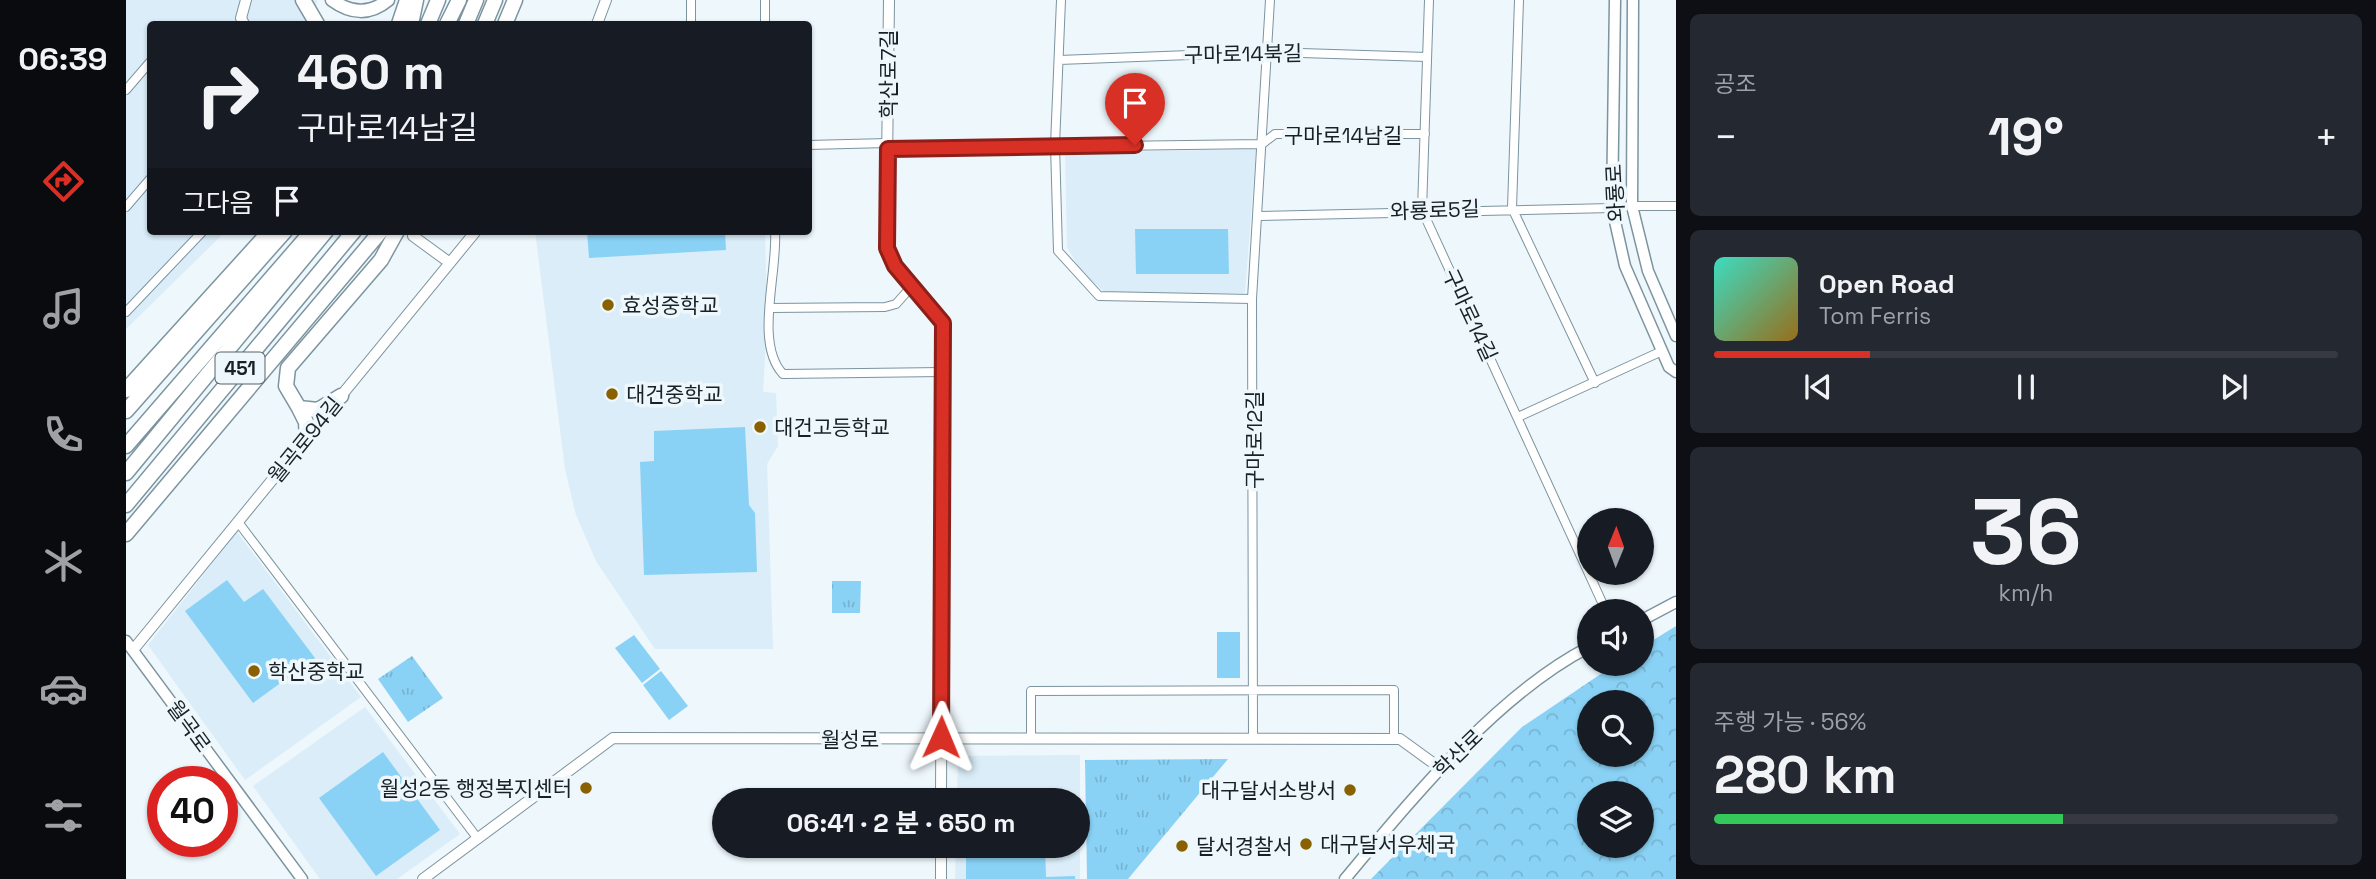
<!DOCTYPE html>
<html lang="ko">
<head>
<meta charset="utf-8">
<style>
	body { margin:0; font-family:"Space Grotesk","Noto Sans KR",sans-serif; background:#242831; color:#f1f3f6; height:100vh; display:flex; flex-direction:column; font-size:26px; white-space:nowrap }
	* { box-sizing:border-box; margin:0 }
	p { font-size:23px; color:#9ea1a6 }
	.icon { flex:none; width:38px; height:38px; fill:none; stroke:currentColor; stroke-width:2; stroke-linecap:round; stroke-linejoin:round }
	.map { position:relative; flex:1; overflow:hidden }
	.side { display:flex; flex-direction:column; gap:14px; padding:14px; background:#0d0f14; width:700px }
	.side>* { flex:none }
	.guide { position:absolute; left:21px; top:21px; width:665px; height:214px; border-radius:7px; box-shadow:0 2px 5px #0004; background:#171b24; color:#f1f3f6; overflow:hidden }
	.needle { width:46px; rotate:1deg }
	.fabs { position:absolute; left:1451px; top:508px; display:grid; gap:14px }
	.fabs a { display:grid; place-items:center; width:77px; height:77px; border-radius:50%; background:#171b24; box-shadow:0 2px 5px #0004; font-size:35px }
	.speed { position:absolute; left:21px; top:766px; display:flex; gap:14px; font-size:35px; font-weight:700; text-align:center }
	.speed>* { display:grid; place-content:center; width:91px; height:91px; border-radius:50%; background:#171b24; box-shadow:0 2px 5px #0004; line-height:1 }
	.speed .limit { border:10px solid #d22; background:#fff; color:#111 }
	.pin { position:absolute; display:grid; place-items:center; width:60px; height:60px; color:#fff; margin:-72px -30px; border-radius:50% 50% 50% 0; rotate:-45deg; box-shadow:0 0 7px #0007 }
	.pin .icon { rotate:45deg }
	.me { position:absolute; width:77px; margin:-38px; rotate:1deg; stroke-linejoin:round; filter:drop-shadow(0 0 5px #0008) }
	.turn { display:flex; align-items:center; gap:24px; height:147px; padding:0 35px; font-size:32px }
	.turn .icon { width:91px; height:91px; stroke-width:2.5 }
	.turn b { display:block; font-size:49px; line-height:60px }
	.then { display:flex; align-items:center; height:66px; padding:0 35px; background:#0003; gap:14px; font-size:26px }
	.big { font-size:52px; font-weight:700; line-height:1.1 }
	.side .widget { flex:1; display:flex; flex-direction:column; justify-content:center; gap:10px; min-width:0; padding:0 24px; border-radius:10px; background:#242831 }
	.side .dial { align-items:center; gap:0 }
	.dial b { font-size:91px; line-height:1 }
	.song { display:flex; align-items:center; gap:21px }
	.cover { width:84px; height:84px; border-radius:10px; background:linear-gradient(135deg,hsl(170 70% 55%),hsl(40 70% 35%)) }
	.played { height:7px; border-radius:4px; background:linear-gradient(90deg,#d93025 25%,#363941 25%) }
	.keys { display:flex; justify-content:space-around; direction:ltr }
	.heat { display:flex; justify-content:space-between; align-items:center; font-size:38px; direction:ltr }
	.charge { height:10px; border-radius:5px; background:linear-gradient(90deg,#34c759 56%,#363941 0) }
	.trip { position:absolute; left:586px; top:788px; width:378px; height:70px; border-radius:35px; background:#171b24; box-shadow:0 2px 5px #0004; font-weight:700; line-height:70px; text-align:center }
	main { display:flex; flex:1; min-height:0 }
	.tabs { display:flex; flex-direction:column; width:126px; justify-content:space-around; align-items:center; background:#090b0e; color:#9ea1a6 }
	.tabs .icon { width:49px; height:49px }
	.tabs .on { color:#d93025 }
	.tabs b { font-size:32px; color:#f1f3f6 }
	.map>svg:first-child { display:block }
</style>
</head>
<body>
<main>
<nav class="tabs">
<b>06:39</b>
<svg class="icon on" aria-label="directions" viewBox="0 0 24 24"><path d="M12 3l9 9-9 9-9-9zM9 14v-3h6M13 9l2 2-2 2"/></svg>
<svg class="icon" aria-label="music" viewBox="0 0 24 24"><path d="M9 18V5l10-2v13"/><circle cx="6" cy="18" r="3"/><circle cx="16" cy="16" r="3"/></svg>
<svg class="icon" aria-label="phone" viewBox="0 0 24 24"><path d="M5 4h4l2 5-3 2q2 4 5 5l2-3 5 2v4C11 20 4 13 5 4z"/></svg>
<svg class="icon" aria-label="climate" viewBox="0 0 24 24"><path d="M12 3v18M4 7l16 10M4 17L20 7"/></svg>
<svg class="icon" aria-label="car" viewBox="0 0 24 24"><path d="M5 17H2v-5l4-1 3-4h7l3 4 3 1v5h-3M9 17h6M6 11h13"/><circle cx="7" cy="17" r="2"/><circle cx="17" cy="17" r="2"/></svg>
<svg class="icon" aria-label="filters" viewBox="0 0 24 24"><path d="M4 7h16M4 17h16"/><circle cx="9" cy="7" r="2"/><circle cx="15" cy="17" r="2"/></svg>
</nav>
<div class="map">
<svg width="1550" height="879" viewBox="0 0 1550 879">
	<defs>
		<pattern id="forest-crowns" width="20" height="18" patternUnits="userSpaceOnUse" patternTransform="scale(1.75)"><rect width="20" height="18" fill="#8ad2f5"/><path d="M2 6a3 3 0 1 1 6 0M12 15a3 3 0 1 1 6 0" fill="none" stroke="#76b4d2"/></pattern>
		<pattern id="park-tufts" width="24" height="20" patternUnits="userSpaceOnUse" patternTransform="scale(1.75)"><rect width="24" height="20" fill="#8ad2f5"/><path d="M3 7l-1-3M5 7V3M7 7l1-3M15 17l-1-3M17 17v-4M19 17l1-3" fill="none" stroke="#76b4d2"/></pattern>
	</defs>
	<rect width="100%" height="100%" fill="#edf7fc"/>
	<path fill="#daedf8" d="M0 0H191L189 24H24V231H100L0 329Z
		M1130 149 1119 293 981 294 956 273 941 247 939 153Z
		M409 231H639L641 321 637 392 650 393 652 446 641 464 647 649H529L470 561 450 515 439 469Z
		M111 532 235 697 119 780 22 645Z
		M239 707 334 834 271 879H194L127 786Z
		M954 755V879H829L830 845H952V800H831L832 756Z"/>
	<path fill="#8ad2f5" d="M1009 229H1102L1103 274H1010Z
		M461 231H599L600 250 463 258Z
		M619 427 623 505 629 513 631 572 518 575 514 462 528 461V431Z
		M101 580 118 602 137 589 189 658 127 703 59 611Z
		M1091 632H1114V678H1091Z
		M508 635 534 669 516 683 489 648Z
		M535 671 562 706 543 720 517 685Z
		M257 752 314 830 250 876 193 798Z
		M840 845H919L920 877 949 876V879H840Z"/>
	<path fill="url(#forest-crowns)" fill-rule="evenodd" d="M1550 626V879H1245L1396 727 1491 663H1516V647ZM1463 702H1516V754H1463ZM1463 793H1516V845H1463Z"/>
	<path fill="url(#park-tufts)" d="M706 581H735L734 613H706Z
		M286 656 317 698 282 722 252 679Z
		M1102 759 1002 879H961L959 760Z"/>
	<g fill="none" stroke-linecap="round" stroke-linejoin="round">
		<defs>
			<path id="minor" d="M565 0V24
				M639 0V24
				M935 0 929 145 932 251 973 296 1126 299
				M1303 0 1296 210 1480 611
				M1393 0 1386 208 1469 383
				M933 60 1142 52 1301 57
				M0 90 24 62
				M682 145 762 143
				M762 149 1136 144 1149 134H1299
				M1506 206H1550
				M0 207 24 179
				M1133 216 1486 208
				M649 231C652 273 628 343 657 374L816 372
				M644 308 759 307 770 304 786 286
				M0 312 77 231
				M1392 417 1536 351
				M112 522 352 839
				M1127 737 1126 299 1144 0
				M905 738V691L1268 690V739"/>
			<path id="tertiary" d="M763 0 760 248 769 266 817 323 815 800
				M118 24 115 18 120 0
				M471 24 480 0
				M287 236 324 263
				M7 650 350 231
				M815 845V879
				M297 879 487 738 1274 739 1314 768"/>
			<path id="secondary" d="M1489 0 1486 208 1499 266 1543 367 1550 372
				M1507 0 1506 206 1522 271 1550 336
				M1516 620 1550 602
				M0 641 176 879
				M1219 879C1286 799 1370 695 1463 647"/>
			<path id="trunk" d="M206 0C225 14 244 15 262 0"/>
			<path id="motorway" d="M177 0 191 24
				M273 24 281 0
				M285 24 290 0
				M302 24 312 0
				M321 24 333 0
				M340 24 350 0
				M359 24 369 0
				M379 24 389 0
				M0 390 144 231
				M215 396 192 410 173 408 160 386 162 368 255 260 271 231
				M173 408 180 422 181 439
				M0 411 159 231
				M0 446 186 231
				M0 473 200 231
				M0 505 228 231
				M0 534 255 231"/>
		</defs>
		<use href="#minor" stroke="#7c949f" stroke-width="10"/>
		<use href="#tertiary" stroke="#7c949f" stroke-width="12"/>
		<use href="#secondary" stroke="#7c949f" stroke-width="13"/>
		<use href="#trunk" stroke="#7c949f" stroke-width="15"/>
		<use href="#motorway" stroke="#7c949f" stroke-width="17"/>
		<use href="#minor" stroke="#fff" stroke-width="8"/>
		<use href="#tertiary" stroke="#fff" stroke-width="10"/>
		<use href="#secondary" stroke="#fff" stroke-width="10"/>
		<use href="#trunk" stroke="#fff" stroke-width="12"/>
		<use href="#motorway" stroke="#fff" stroke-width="14"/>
	</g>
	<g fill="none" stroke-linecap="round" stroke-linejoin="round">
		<defs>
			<path id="route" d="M815 737 817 323 769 266 761 248 762 149 1009 145"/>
		</defs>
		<use href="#route" stroke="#8d1f18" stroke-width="18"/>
		<use href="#route" stroke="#d93025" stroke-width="12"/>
	</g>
	<g fill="#896100" stroke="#edf7fc" stroke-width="2.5">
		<circle cx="482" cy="305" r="7"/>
		<circle cx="486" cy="394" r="7"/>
		<circle cx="634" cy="427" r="7"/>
		<circle cx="128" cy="671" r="7"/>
		<circle cx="460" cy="788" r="7"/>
		<circle cx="1224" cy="790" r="7"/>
		<circle cx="1180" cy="844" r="7"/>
		<circle cx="1056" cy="846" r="7"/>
	</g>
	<g text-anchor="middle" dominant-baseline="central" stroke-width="7" stroke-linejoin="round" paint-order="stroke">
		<rect fill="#edf7fc" stroke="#586266" stroke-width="2" x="89.5" y="352.5" width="49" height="31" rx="5"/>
		<g font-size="19" font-weight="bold" fill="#182226">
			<text x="114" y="368">451</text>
		</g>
		<g font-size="21" fill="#182226" stroke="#edf7fc">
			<text transform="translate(1117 54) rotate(-1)">구마로14북길</text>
			<text transform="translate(762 74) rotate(-90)">학산로7길</text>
			<text x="1217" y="135">구마로14남길</text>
			<text transform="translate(1489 193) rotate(-93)">와룡로</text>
			<text transform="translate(1309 210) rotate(-2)">와룡로5길</text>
			<text transform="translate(1344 315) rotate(65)">구마로14길</text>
			<text transform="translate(179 440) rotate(-51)">월곡로94길</text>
			<text transform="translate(1128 440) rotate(-90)">구마로12길</text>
			<text transform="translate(63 726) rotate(54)">월곡로</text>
			<text x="724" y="739">월성로</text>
			<text transform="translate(1332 753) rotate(-44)">학산로</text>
		</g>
		<g font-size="21" fill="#182226" stroke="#edf7fc" text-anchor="start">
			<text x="496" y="305">효성중학교</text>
			<text x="500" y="394">대건중학교</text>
			<text x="648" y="427">대건고등학교</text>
			<text x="142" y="671">학산중학교</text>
			<text x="446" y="788" text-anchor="end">월성2동 행정복지센터</text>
			<text x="1210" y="790" text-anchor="end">대구달서소방서</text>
			<text x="1194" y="844">대구달서우체국</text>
			<text x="1070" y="846">달서경찰서</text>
		</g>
	</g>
</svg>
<div class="fabs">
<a><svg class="needle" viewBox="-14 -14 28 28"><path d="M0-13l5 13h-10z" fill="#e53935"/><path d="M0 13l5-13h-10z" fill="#9ea1a6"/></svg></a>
<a><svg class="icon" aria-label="sound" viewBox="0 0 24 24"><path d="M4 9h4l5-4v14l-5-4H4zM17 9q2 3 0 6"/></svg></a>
<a><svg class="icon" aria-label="search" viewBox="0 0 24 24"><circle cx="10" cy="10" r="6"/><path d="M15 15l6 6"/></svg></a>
<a><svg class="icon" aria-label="layers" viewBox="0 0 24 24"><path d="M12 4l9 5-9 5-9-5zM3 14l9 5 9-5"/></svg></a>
</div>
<div class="speed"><div class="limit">40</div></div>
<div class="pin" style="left:1009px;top:145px;background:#d93025"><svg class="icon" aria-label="arrive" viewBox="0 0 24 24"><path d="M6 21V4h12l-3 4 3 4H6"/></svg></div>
<svg class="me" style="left:815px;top:737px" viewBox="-20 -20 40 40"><path d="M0-17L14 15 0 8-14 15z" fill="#d93025" stroke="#fff" stroke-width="4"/></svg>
<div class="trip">06:41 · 2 분 · 650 m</div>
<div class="guide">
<div class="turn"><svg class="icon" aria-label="right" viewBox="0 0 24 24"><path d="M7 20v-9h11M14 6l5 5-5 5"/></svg><div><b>460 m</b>구마로14남길</div></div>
<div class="then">그다음<svg class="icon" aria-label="arrive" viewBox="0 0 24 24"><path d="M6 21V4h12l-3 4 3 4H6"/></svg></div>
</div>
</div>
<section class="side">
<div class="widget"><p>공조</p>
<div class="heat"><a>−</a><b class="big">19°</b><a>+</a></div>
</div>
<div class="widget">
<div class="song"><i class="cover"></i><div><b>Open Road</b><p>Tom Ferris</p></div></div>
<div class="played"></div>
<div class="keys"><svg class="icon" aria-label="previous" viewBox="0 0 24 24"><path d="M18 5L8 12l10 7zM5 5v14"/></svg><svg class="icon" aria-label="pause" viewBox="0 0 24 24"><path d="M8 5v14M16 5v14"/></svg><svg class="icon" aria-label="next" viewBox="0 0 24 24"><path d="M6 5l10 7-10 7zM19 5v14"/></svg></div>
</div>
<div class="widget dial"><b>36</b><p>km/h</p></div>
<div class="widget"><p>주행 가능 · 56%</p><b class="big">280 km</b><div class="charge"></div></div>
</section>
</main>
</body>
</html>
